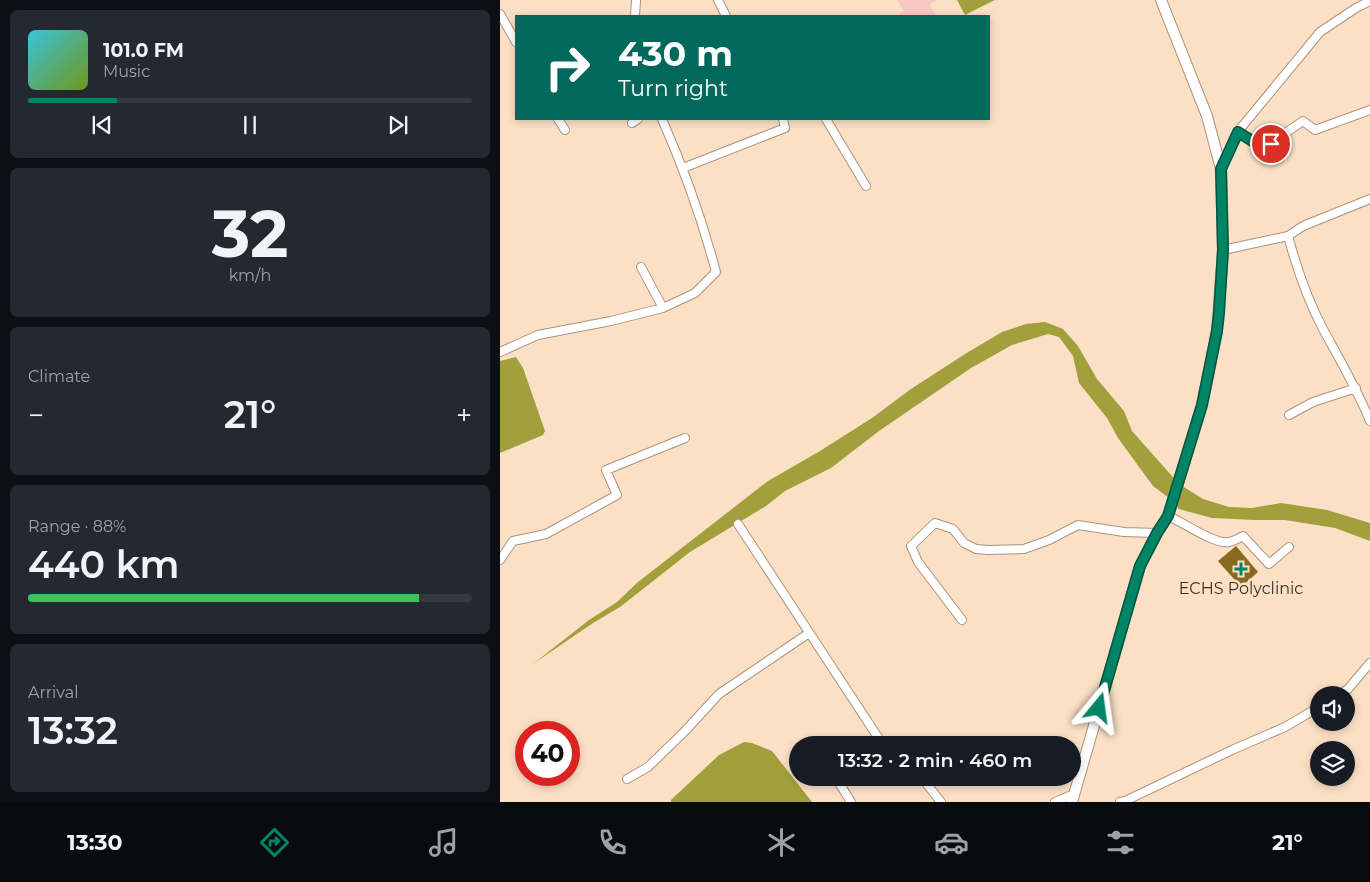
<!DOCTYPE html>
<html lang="en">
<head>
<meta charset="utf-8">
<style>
	body { margin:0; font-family:Montserrat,sans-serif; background:#242831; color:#f1f3f6; height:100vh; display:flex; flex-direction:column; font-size:19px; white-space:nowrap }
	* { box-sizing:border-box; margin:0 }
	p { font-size:16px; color:#9ea1a6 }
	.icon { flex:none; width:28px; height:28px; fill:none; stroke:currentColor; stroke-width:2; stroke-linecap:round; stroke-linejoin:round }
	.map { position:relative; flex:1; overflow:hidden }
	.sheet { display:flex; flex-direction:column; gap:10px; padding:10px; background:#0d0f14; width:500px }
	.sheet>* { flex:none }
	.top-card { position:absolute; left:15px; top:15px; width:475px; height:105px; border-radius:0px; box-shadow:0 2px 8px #0003; background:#00695c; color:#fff; overflow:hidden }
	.fabs { position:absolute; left:810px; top:686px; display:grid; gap:10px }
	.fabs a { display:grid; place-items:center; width:45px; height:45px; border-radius:50%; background:#171b24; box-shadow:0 2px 8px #0003; font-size:25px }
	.speed { position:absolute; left:15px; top:721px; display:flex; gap:10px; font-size:25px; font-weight:700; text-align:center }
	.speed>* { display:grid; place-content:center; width:65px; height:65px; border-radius:50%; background:#171b24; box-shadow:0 2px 8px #0003; line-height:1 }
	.speed .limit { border:8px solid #d22; background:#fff; color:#111 }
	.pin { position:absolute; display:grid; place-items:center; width:42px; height:42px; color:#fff; margin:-21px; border:2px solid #fff; border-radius:50%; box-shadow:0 1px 5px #0007 }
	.me { position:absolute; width:55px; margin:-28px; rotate:16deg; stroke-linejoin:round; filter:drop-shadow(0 0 4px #0008) }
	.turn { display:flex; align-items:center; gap:18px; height:105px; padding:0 20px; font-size:22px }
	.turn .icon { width:65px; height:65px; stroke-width:2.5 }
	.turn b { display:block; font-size:35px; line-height:42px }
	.big { font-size:38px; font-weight:600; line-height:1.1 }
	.sheet .widget { flex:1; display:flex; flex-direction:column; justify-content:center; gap:8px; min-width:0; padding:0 18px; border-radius:8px; background:#242831 }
	.sheet .dial { align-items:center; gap:0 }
	.dial b { font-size:65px; line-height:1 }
	.song { display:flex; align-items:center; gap:15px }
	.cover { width:60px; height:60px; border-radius:8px; background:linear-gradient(135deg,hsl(190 70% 55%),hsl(80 70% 35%)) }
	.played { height:5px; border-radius:2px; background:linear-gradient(90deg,#008466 20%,#363941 20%) }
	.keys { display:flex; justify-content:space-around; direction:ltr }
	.heat { display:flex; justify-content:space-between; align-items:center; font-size:28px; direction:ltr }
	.charge { height:8px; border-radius:4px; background:linear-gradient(90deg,#34c759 88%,#363941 0) }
	.trip { position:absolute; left:289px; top:736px; width:292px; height:50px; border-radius:25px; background:#171b24; box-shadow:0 2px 8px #0003; font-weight:600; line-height:50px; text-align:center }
	.tab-bar { display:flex; height:80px; justify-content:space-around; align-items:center; background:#090b0e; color:#9ea1a6 }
	.tab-bar .icon { width:35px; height:35px }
	.tab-bar .on { color:#008466 }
	.tab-bar b { font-size:22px; color:#f1f3f6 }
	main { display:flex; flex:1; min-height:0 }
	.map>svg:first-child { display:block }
</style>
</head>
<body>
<main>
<section class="sheet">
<div class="widget">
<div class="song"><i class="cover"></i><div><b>101.0 FM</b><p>Music</p></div></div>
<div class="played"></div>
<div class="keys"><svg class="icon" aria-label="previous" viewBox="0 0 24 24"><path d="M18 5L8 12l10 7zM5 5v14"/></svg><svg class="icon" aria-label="pause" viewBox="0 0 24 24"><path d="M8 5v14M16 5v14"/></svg><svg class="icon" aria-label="next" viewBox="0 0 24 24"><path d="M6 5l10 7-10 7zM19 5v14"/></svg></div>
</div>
<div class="widget dial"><b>32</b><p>km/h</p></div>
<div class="widget"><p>Climate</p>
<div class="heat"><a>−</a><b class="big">21°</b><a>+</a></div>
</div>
<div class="widget"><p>Range · 88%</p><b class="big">440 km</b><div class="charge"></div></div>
<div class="widget"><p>Arrival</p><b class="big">13:32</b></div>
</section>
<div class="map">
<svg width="870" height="802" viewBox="0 0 870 802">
	<rect width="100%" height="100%" fill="#fbe0c5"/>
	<path fill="#fac7c1" d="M397 0H438L430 4 436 16H397L404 11Z"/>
	<path fill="#a1a03d" d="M457 0H495L465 15Z
		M545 322 563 329 578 346 597 379 624 411 632 431 679 484 703 499 729 507 752 508 781 503 827 510 870 523V541L835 528 785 520H755L712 518 679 509 673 501 653 486 618 438 607 418 579 383 573 356 559 337 548 334 512 345 471 368 379 431 331 468 285 491 266 506 190 552 120 607 93 623 33 664 89 620 117 602 138 582 268 481 320 451 372 418 411 389 465 354 502 332 526 324Z
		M16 357 23 368 45 431 43 435 0 453V361Z
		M244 742 252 743 272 751 312 802H171V800L219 755Z"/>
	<path fill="#856a1f" d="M736 546 758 572 741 587 718 561Z"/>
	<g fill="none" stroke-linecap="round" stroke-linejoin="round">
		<defs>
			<path id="minor" d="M218 0 226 16
				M0 14 16 42
				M135 16 136 0
				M58 119 65 130
				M326 119 366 186
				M132 123 138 119
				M738 132 757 144 771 143 803 121 815 130 870 110
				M183 168 285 128 283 119
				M721 169 740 129 820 32 856 8 870 1
				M788 236 803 226 870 199
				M723 250 788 236C797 269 807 299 823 329 840 360 857 389 870 421
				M141 267 163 308
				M0 352 38 335 111 321 163 308 195 293 216 272C202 219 184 169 162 119
				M789 415 813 402 856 388
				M668 516C683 522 715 545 729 542 734 541 739 538 743 536L769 564 789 547
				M238 524 383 745
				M0 560 13 541 46 534 117 495 106 470 185 438
				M462 620 418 562 411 546 435 523 453 529 464 543 476 549 488 550 524 549 549 540 578 525 624 532 657 533
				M839 695 848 689 870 663
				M336 778 351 802
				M422 778 441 802
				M127 779 148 767 185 731 219 694 309 633
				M555 802 574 794
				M620 802 625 801 732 750 785 727 819 707"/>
			<path id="tertiary" d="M572 802 640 566 657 533 668 516 702 405 717 331 723 250 721 169 707 116 661 0"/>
		</defs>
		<use href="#minor" stroke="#ac937b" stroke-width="10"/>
		<use href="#tertiary" stroke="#ac937b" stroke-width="12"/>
		<use href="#minor" stroke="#fff" stroke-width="8"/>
		<use href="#tertiary" stroke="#fff" stroke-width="10"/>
	</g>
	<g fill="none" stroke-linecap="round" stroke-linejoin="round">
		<defs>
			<path id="route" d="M599 708 640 566 657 533 668 516 702 405 717 331 719 313 723 250 721 169 738 132 757 144H771"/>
		</defs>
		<use href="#route" stroke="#005642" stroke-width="12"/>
		<use href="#route" stroke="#008466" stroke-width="9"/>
	</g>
	<path fill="#008466" stroke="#fbe0c5" stroke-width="2" d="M738.5 561.5h5v5h5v5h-5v5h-5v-5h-5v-5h5z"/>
	<g text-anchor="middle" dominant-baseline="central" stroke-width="5" stroke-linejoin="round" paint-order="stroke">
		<g font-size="16" fill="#3a3026" stroke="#fbe0c5">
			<text x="741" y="588">ECHS Polyclinic</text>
		</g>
	</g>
</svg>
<div class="fabs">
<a><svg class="icon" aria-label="sound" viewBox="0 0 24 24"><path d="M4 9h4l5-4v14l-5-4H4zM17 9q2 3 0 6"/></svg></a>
<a><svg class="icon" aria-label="layers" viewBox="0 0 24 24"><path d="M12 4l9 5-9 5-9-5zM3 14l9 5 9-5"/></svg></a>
</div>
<div class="speed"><div class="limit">40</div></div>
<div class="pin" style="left:771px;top:144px;background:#d93025"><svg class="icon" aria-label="arrive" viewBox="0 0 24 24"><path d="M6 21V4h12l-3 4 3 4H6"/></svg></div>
<svg class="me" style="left:599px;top:708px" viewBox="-20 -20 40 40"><path d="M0-17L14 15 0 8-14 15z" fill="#008466" stroke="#fff" stroke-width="4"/></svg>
<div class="trip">13:32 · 2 min · 460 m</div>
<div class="top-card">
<div class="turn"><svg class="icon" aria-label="right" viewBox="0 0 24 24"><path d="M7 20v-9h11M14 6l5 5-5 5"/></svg><div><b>430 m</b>Turn right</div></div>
</div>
</div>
</main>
<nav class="tab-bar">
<b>13:30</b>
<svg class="icon on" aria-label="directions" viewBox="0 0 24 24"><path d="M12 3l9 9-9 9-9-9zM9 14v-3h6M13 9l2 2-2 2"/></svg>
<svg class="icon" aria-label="music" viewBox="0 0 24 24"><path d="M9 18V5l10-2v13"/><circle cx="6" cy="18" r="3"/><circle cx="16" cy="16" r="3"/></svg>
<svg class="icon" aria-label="phone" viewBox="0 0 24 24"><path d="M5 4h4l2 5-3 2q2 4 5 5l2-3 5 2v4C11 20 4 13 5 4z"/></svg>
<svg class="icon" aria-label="climate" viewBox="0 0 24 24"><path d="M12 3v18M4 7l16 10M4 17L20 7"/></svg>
<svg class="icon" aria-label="car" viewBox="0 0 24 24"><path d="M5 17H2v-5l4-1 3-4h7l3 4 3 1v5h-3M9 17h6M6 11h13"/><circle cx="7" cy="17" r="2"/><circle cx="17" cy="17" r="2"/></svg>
<svg class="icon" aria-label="filters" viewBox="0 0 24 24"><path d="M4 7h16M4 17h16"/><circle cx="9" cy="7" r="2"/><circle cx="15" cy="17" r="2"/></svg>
<b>21°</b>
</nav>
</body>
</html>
